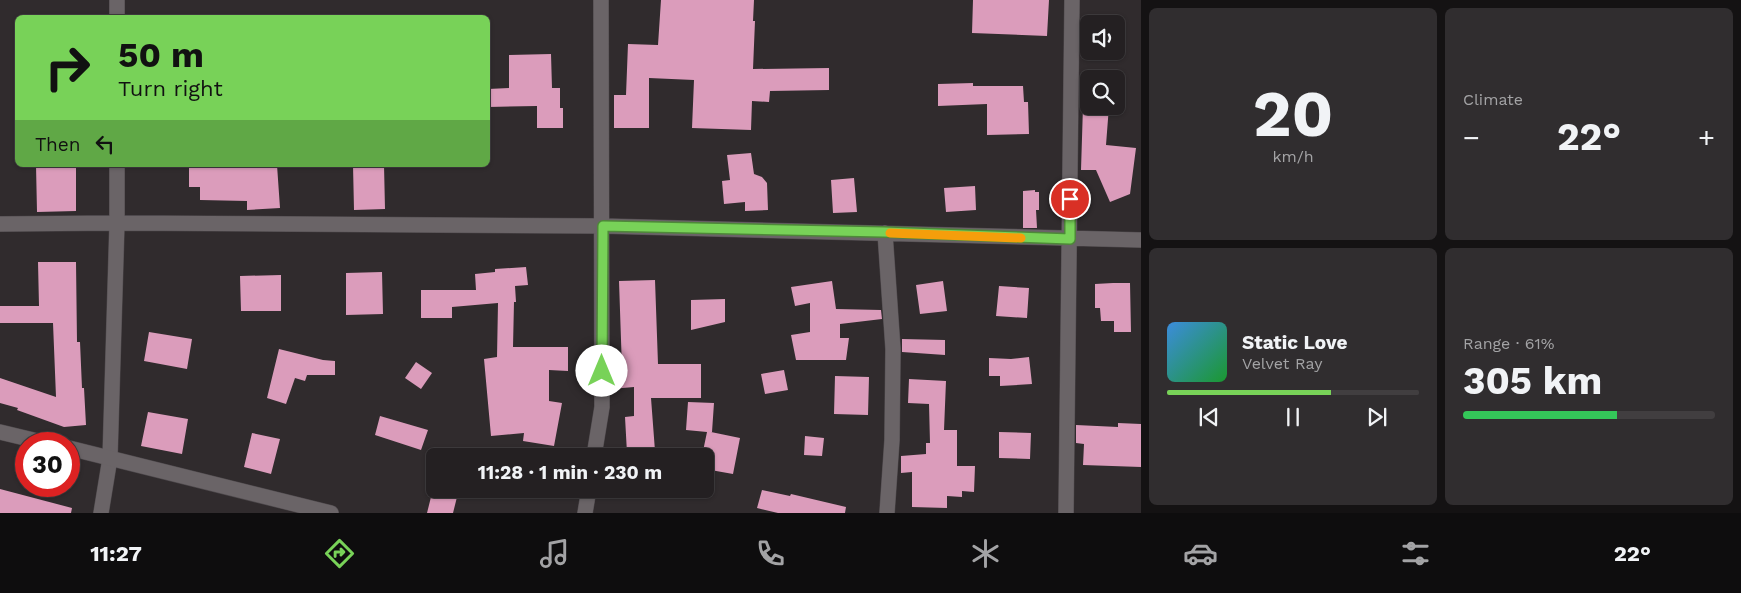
<!DOCTYPE html>
<html lang="en">
<head>
<meta charset="utf-8">
<style>
	body { margin:0; font-family:"Work Sans",sans-serif; background:#302d2f; color:#f1f3f6; height:100vh; display:flex; flex-direction:column; font-size:19px; white-space:nowrap }
	* { box-sizing:border-box; margin:0 }
	p { font-size:16px; color:#a3a3a5 }
	.icon { flex:none; width:28px; height:28px; fill:none; stroke:currentColor; stroke-width:2; stroke-linecap:round; stroke-linejoin:round }
	.map { position:relative; flex:1; overflow:hidden }
	.panel { display:flex; flex-direction:column; gap:8px; padding:8px; background:#141213; width:600px }
	.panel>* { flex:none }
	.hud { position:absolute; left:15px; top:15px; width:475px; height:152px; border-radius:8px; box-shadow:0 1px 4px #0004,0 0 0 1px #413e40; background:#78d258; color:#111; overflow:hidden }
	.tools { position:absolute; left:1080px; top:15px; display:grid; gap:10px }
	.tools a { display:grid; place-items:center; width:45px; height:45px; border-radius:8px; background:#242022; box-shadow:0 1px 4px #0004,0 0 0 1px #413e40; font-size:25px }
	.speed { position:absolute; left:15px; top:432px; display:flex; gap:10px; font-size:25px; font-weight:700; text-align:center }
	.speed>* { display:grid; place-content:center; width:65px; height:65px; border-radius:50%; background:#242022; box-shadow:0 1px 4px #0004,0 0 0 1px #413e40; line-height:1 }
	.speed .limit { border:8px solid #d22; background:#fff; color:#111 }
	.pin { position:absolute; display:grid; place-items:center; width:42px; height:42px; color:#fff; margin:-21px; border:2px solid #fff; border-radius:50%; box-shadow:0 1px 5px #0007 }
	.me { position:absolute; width:55px; margin:-28px; rotate:0deg; stroke-linejoin:round; filter:drop-shadow(0 0 4px #0008) }
	.turn { display:flex; align-items:center; gap:18px; height:105px; padding:0 20px; font-size:22px }
	.turn .icon { width:65px; height:65px; stroke-width:2.5 }
	.turn b { display:block; font-size:35px; line-height:42px }
	.then { display:flex; align-items:center; height:48px; padding:0 20px; background:#0003; gap:10px; font-size:19px }
	.big { font-size:38px; font-weight:700; line-height:1.1 }
	.panel .widget { flex:1; display:flex; flex-direction:column; justify-content:center; gap:8px; min-width:0; padding:0 18px; border-radius:8px; background:#302d2f }
	.panel .dial { align-items:center; gap:0 }
	.dial b { font-size:65px; line-height:1 }
	.song { display:flex; align-items:center; gap:15px }
	.cover { width:60px; height:60px; border-radius:8px; background:linear-gradient(135deg,hsl(210 70% 55%),hsl(130 70% 35%)) }
	.played { height:5px; border-radius:2px; background:linear-gradient(90deg,#78d258 65%,#413e40 65%) }
	.keys { display:flex; justify-content:space-around; direction:ltr }
	.heat { display:flex; justify-content:space-between; align-items:center; font-size:28px; direction:ltr }
	.charge { height:8px; border-radius:4px; background:linear-gradient(90deg,#34c759 61%,#413e40 0) }
	.panel .tiles { flex:1; display:grid; gap:8px; grid-template-columns:repeat(2,1fr) }
	.trip { position:absolute; left:426px; top:448px; width:288px; height:50px; border-radius:8px; background:#242022; box-shadow:0 1px 4px #0004,0 0 0 1px #413e40; font-weight:700; line-height:50px; text-align:center }
	.menu { display:flex; height:80px; justify-content:space-around; align-items:center; background:#0e0d0e; color:#a3a3a5 }
	.menu .icon { width:35px; height:35px }
	.menu .current { color:#78d258 }
	.menu b { font-size:22px; color:#f1f3f6 }
	main { display:flex; flex:1; min-height:0 }
	.map>svg:first-child { display:block }
</style>
</head>
<body>
<main>
<div class="map">
<svg width="1141" height="513" viewBox="0 0 1141 513">
	<rect width="100%" height="100%" fill="#302b2d"/>
	<path fill="#db9cbb" d="M661 0H754L753 21H755L753 69 829 68V90L770 91 769 102 752 101 751 130 692 128 694 80 649 78V128H614V95H626L628 44 658 45Z
		M973 0H1049L1047 36 972 33Z
		M551 54 552 88H560V108H563V128H537V106L488 107V89L509 88V55Z
		M973 83V86H1023L1024 102H1028L1029 134 987 135V104L938 106V84Z
		M1083 106H1109L1106 145 1136 148 1130 194 1110 202 1096 170H1081Z
		M751 153 754 174 762 177 767 183 768 210 745 211V202L724 204 722 181 730 180 727 155Z
		M36 165H76V211L37 212Z
		M189 165H277L280 208 247 210V201L200 200V187H189Z
		M353 165H384L385 209 354 210Z
		M854 178 857 212 833 213 831 180Z
		M975 186 976 210 946 212 944 188Z
		M1035 190V192H1039V210H1036L1037 228H1023V191Z
		M38 262H76L77 342H80L82 388H84L86 425 64 427 17 410 18 408 0 403V378L56 397 53 323H0V306H39Z
		M526 267 528 285 515 286 516 302H514L513 347H568V371L549 370V401L562 403 554 446 523 441 524 433 491 436 484 359 497 357 498 303 452 307V318H421V290H476L475 274 495 272V269Z
		M382 272 383 314 346 315V273Z
		M281 275V311H241L240 276Z
		M655 280 658 364H701V398H651L655 451 627 453 625 417 634 416V387L611 389V370L622 369 619 281Z
		M832 281 836 309 881 310 882 319 840 324V338H849L846 360H796L791 335 810 332V303L795 306 791 287Z
		M943 281 947 311 920 314 916 285Z
		M1113 283H1130L1131 332H1114V321H1101L1100 308H1095V284Z
		M999 286 1029 288 1027 318 996 316Z
		M725 299V322L691 330V300Z
		M149 332 192 339 187 369 144 361Z
		M902 339 945 340V355L902 352Z
		M279 349 323 360 335 361V375H307L305 381 295 378 286 404 267 398Z
		M1029 357 1032 384 1000 386V376H989V358L1011 359Z
		M416 362 432 373 421 389 405 378Z
		M784 370 788 390 765 394 761 374Z
		M835 376 869 377 868 415 834 414Z
		M909 379 946 381 944 430H957V466H975L974 492 962 491V497L947 496V508L912 507V472L901 473V456L926 454V443H930L929 404 908 403Z
		M688 402 714 403 712 432H711L740 438 733 474 705 469V456H702L707 432 686 430Z
		M148 412 188 419 182 454 141 446Z
		M380 416 428 430 421 450 375 435Z
		M1118 423 1141 424V467L1083 465 1084 444 1076 443V425L1118 427Z
		M999 432 1031 433 1030 459 999 458Z
		M252 433 280 439 271 474 244 467Z
		M805 436 824 438 822 456 804 455Z
		M0 489 72 508 71 513H0Z
		M433 489H459L453 513H427Z
		M762 490 790 496 791 494 846 507 845 513H778L757 508Z"/>
	<g fill="none" stroke-linecap="round" stroke-linejoin="round">
		<defs>
			<path id="minor" d="M117 18V0
				M0 224 117 223 603 226 1141 240
				M885 233 893 349 892 440 887 513
				M594 456 602 407 601 0
				M101 513 110 458 117 223V165
				M585 513 589 489
				M1066 513 1072 0"/>
			<path id="tertiary" d="M0 432 50 444
				M69 448 331 513"/>
		</defs>
		<use href="#minor" stroke="#4e494c" stroke-width="16"/>
		<use href="#tertiary" stroke="#4e494c" stroke-width="16"/>
		<use href="#minor" stroke="#6a6467" stroke-width="15"/>
		<use href="#tertiary" stroke="#6a6467" stroke-width="15"/>
	</g>
	<g fill="none" stroke-linecap="round" stroke-linejoin="round">
		<defs>
			<path id="route" d="M602 371 603 226 884 232 1070 239V199"/>
		</defs>
		<use href="#route" stroke="#4e8839" stroke-width="12"/>
		<use href="#route" stroke="#78d258" stroke-width="9"/>
		<path stroke="#f59e0b" stroke-width="9" d="M890 233 1021 238"/>
	</g>
</svg>
<div class="tools">
<a><svg class="icon" aria-label="sound" viewBox="0 0 24 24"><path d="M4 9h4l5-4v14l-5-4H4zM17 9q2 3 0 6"/></svg></a>
<a><svg class="icon" aria-label="search" viewBox="0 0 24 24"><circle cx="10" cy="10" r="6"/><path d="M15 15l6 6"/></svg></a>
</div>
<div class="speed"><div class="limit">30</div></div>
<div class="pin" style="left:1070px;top:199px;background:#d93025"><svg class="icon" aria-label="arrive" viewBox="0 0 24 24"><path d="M6 21V4h12l-3 4 3 4H6"/></svg></div>
<svg class="me" style="left:602px;top:371px" viewBox="-20 -20 40 40"><circle r="19" fill="#fff"/><path d="M0-13L10 11 0 6-10 11z" fill="#78d258"/></svg>
<div class="trip">11:28 · 1 min · 230 m</div>
<div class="hud">
<div class="turn"><svg class="icon" aria-label="right" viewBox="0 0 24 24"><path d="M7 20v-9h11M14 6l5 5-5 5"/></svg><div><b>50 m</b>Turn right</div></div>
<div class="then">Then<svg class="icon" aria-label="left" viewBox="0 0 24 24"><path d="M17 20v-9H6M10 6l-5 5 5 5"/></svg></div>
</div>
</div>
<section class="panel">
<div class="tiles">
<div class="widget dial"><b>20</b><p>km/h</p></div>
<div class="widget"><p>Climate</p>
<div class="heat"><a>−</a><b class="big">22°</b><a>+</a></div>
</div>
<div class="widget">
<div class="song"><i class="cover"></i><div><b>Static Love</b><p>Velvet Ray</p></div></div>
<div class="played"></div>
<div class="keys"><svg class="icon" aria-label="previous" viewBox="0 0 24 24"><path d="M18 5L8 12l10 7zM5 5v14"/></svg><svg class="icon" aria-label="pause" viewBox="0 0 24 24"><path d="M8 5v14M16 5v14"/></svg><svg class="icon" aria-label="next" viewBox="0 0 24 24"><path d="M6 5l10 7-10 7zM19 5v14"/></svg></div>
</div>
<div class="widget"><p>Range · 61%</p><b class="big">305 km</b><div class="charge"></div></div>
</div>
</section>
</main>
<nav class="menu">
<b>11:27</b>
<svg class="icon current" aria-label="directions" viewBox="0 0 24 24"><path d="M12 3l9 9-9 9-9-9zM9 14v-3h6M13 9l2 2-2 2"/></svg>
<svg class="icon" aria-label="music" viewBox="0 0 24 24"><path d="M9 18V5l10-2v13"/><circle cx="6" cy="18" r="3"/><circle cx="16" cy="16" r="3"/></svg>
<svg class="icon" aria-label="phone" viewBox="0 0 24 24"><path d="M5 4h4l2 5-3 2q2 4 5 5l2-3 5 2v4C11 20 4 13 5 4z"/></svg>
<svg class="icon" aria-label="climate" viewBox="0 0 24 24"><path d="M12 3v18M4 7l16 10M4 17L20 7"/></svg>
<svg class="icon" aria-label="car" viewBox="0 0 24 24"><path d="M5 17H2v-5l4-1 3-4h7l3 4 3 1v5h-3M9 17h6M6 11h13"/><circle cx="7" cy="17" r="2"/><circle cx="17" cy="17" r="2"/></svg>
<svg class="icon" aria-label="filters" viewBox="0 0 24 24"><path d="M4 7h16M4 17h16"/><circle cx="9" cy="7" r="2"/><circle cx="15" cy="17" r="2"/></svg>
<b>22°</b>
</nav>
</body>
</html>
